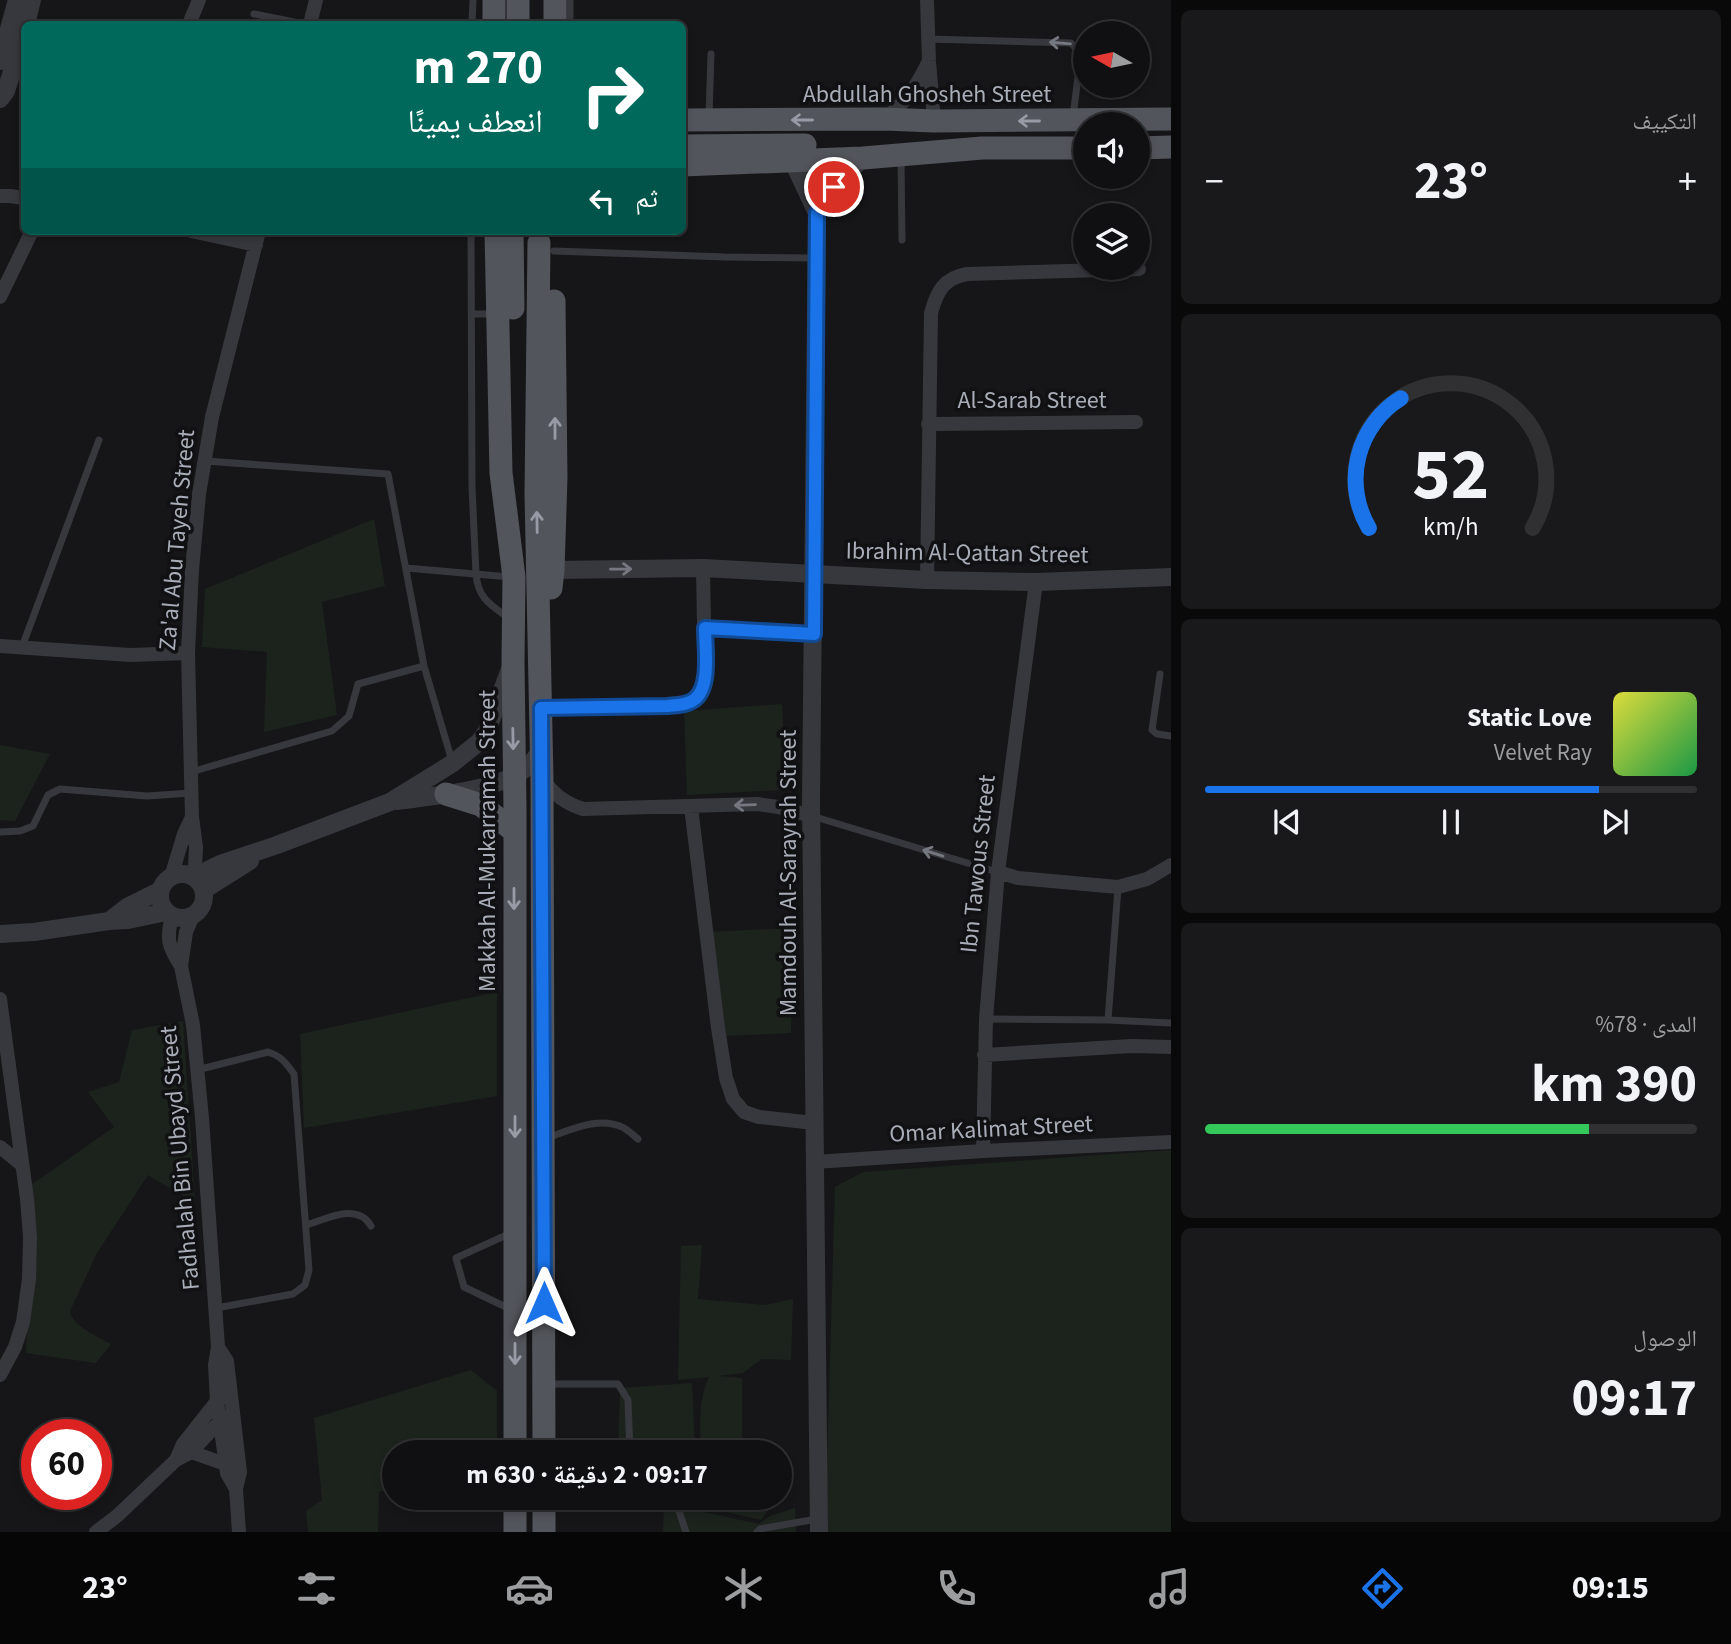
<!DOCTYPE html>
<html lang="ar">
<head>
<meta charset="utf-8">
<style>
	body { margin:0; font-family:"Source Sans 3","Noto Naskh Arabic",sans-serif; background:#19191b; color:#f1f3f6; direction:rtl; height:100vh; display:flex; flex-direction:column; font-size:26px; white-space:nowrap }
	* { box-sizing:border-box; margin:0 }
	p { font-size:23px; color:#9c9d9f }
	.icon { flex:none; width:38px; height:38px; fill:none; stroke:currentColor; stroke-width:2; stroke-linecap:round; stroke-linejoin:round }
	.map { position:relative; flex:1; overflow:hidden; direction:ltr }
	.sheet { display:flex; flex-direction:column; gap:10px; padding:10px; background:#09090a; width:560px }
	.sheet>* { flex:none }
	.hud { position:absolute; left:21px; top:21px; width:665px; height:214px; border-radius:10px; box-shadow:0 4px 10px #0003,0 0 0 2px #303032; direction:rtl; background:#00695c; color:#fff; overflow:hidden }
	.needle { width:46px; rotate:279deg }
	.buttons { position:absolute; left:1073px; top:21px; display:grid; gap:14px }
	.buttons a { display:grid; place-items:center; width:77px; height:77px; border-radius:50%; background:#101012; box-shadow:0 4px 10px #0003,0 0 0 2px #303032; font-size:35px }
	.speed { position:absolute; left:21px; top:1419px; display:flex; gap:14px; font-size:35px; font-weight:700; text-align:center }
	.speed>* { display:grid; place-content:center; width:91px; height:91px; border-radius:50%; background:#101012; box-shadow:0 4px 10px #0003,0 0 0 2px #303032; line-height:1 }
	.speed .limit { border:10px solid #d22; background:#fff; color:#111 }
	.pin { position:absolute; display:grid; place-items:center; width:60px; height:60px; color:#fff; margin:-30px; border:4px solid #fff; border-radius:50%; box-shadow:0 2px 7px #0007 }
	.me { position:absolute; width:77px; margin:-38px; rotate:0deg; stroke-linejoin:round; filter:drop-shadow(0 0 5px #0008) }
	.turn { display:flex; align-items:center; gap:24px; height:147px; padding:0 28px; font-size:32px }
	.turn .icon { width:91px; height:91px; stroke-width:2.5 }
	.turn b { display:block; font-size:49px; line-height:60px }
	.then { display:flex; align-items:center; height:66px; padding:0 28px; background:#0003; gap:14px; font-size:26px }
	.big { font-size:52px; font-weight:700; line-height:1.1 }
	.sheet .widget { flex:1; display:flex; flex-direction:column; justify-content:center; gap:10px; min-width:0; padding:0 24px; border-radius:10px; background:#19191b }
	.sheet .dial { align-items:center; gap:0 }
	.dial svg { height:182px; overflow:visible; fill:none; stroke:#303032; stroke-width:7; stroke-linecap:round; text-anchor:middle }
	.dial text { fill:#f1f3f6; stroke:none }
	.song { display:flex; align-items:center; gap:21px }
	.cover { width:84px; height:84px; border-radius:10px; background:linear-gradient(135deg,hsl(60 70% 55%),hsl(140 70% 35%)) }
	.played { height:7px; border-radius:4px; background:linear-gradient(90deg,#1a73e8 80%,#303032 80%) }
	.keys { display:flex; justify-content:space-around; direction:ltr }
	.heat { display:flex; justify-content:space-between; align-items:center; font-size:38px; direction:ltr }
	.charge { height:10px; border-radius:5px; background:linear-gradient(90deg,#34c759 78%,#303032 0) }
	.trip { position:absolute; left:382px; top:1440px; width:410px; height:70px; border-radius:35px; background:#101012; box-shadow:0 4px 10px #0003,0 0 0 2px #303032; font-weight:700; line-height:70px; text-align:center; direction:rtl }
	.tabs { display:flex; height:112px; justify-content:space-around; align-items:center; background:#060607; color:#9c9d9f }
	.tabs .icon { width:49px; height:49px }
	.tabs .current { color:#1a73e8 }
	.tabs b { font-size:32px; color:#f1f3f6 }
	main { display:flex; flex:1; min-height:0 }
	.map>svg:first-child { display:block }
</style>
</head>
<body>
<main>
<section class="sheet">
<div class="widget"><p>التكييف</p>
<div class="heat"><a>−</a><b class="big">23°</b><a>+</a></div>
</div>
<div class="widget dial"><svg viewBox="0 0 100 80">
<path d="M14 69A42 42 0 1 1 86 69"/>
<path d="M14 69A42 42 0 0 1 28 12" stroke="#1a73e8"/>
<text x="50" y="56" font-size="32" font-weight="700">52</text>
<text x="50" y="72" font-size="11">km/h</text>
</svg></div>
<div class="widget">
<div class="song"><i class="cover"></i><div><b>Static Love</b><p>Velvet Ray</p></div></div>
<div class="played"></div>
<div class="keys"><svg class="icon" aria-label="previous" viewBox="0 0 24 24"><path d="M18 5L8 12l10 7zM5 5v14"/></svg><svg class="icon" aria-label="pause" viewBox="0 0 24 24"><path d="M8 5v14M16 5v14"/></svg><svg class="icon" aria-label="next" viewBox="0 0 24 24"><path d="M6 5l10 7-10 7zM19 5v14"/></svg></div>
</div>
<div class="widget"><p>المدى · 78%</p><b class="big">390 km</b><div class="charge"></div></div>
<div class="widget"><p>الوصول</p><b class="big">09:17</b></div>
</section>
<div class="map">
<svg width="1171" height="1532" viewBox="0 0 1171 1532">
	<rect width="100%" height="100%" fill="#161618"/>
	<path fill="#1c231d" d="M374 519 385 586 322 602 337 715 264 732 267 652 202 647 205 589Z
		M782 704 786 790 687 795 684 711Z
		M0 745 50 754 15 821 0 820Z
		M793 928 791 1033 720 1036 708 932Z
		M497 992V1096L304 1128 300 1034Z
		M183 1021 195 1203 148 1175 97 1253 70 1311C73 1327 97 1336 111 1344L96 1363 26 1353 31 1185 114 1127 88 1092 119 1082 132 1030Z
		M1171 1150V1532H825L835 1187 863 1172Z
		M702 1245 698 1299 765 1305 793 1299 791 1360 762 1359 743 1373 718 1376 742 1378V1452H701C700 1426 698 1401 709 1377L678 1380 681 1246Z
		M471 1370 497 1391V1452H394V1487L379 1492 378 1532H308L306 1511 322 1500 314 1418Z
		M692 1383 695 1452H618L620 1388Z
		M709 1498H778L761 1520 714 1509Z
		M664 1503 759 1524 770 1516 795 1508 796 1532H663Z"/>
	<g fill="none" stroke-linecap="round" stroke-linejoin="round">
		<path stroke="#37383d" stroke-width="7" d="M254 14 304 24
			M472 24 473 0
			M570 24V0
			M928 39 1071 43 1081 54 1073 116
			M709 116 711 54
			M901 160 902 240
			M471 231 472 487 476 574C478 599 491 605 510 619
			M554 251 725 257 817 258
			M472 314H495
			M205 461 388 474 424 666 452 761
			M406 568 510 577
			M22 647 99 440
			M1160 674 1152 730 1157 734 1171 736
			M191 772 332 731 349 716 358 684 424 666
			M812 816 997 872
			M0 832 20 831 33 826 48 795 60 789 147 796 191 793
			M986 1019 1108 1020 1171 1023
			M1108 1020 1118 888
			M197 1070 268 1052C281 1056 286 1063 294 1074L309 1270 305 1285 293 1294 216 1308
			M547 1138C570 1130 600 1115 624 1128 629 1131 633 1135 638 1139
			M306 1225C327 1219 357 1202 371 1226
			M510 1309 464 1287 456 1258 511 1233
			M548 1384H618L628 1400 630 1452
			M647 1498 676 1502 686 1532
			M757 1532 760 1529 817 1519"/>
		<path stroke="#37383d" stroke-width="14" d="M927 0 929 61 934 121
			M189 24 199 0
			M310 24 316 0
			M884 119C907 101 915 89 928 63
			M0 196H10L24 198
			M191 231 256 245
			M0 297 32 231
			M928 424 1136 422
			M927 580 931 313C937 291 944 278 967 274L1139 269
			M705 628 814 634
			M0 646 130 655 188 653
			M541 708 668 706C689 704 698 702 705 681L703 568
			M542 780C556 795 564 803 583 809L757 804 778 807 812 816
			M691 807 718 1028 726 1078 733 1099 744 1112 759 1117 814 1123
			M998 872 1018 878 1118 887 1147 879 1171 865
			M192 876 195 867 196 847 192 817 188 653 192 570 199 494 212 417 259 231
			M171 877 184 834 192 817
			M172 916C166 939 168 946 181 966
			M193 916 186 932 181 966 193 1025 202 1118 218 1347 215 1365 217 1401 227 1473 236 1489
			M0 999 27 1199 30 1237 29 1279 23 1322 15 1347 0 1375
			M984 1055 1132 1046 1171 1047
			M0 1147 21 1164
			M983 1151 986 1019 998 872 1036 582
			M814 1162 983 1151 1171 1142
			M218 1347 227 1361 240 1472 236 1489 239 1532
			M191 1452 225 1464
			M176 1460 191 1452 224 1417
			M96 1532 117 1516 176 1460 183 1444 217 1401 230 1388"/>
		<path stroke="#37383d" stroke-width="18" d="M26 24 32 0
			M0 61 17 0
			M0 99 6 91 24 32
			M792 160 817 213 811 800 819 1532
			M817 213 834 187 863 158
			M553 570 703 568 927 580 1036 582 1171 577
			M397 801C433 796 481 792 514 776 526 770 534 761 541 750
			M160 896a22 22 0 1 1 44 0a22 22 0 1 1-44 0Z
			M194 877 220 864 277 845 390 802 453 763 479 742 487 731 510 669
			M204 890 250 861
			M109 921 127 907 161 890
			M0 934 34 932 109 921 128 920 166 912"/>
		<path stroke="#53555c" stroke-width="23" d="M555 0V24
			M494 24V0
			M518 24V0
			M682 120 884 119 934 121 1171 119
			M682 146 805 145
			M1138 148 1171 147
			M682 165 863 158 982 148H1085
			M496 231 501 473 514 577 513 662 515 809V1452
			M512 231 513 308
			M539 243 536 494 542 780 544 1452
			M551 588 553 570 556 478 554 301
			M446 794 481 805 514 831
			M544 1498V1532
			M515 1532V1498"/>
	</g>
	<defs><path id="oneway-shaft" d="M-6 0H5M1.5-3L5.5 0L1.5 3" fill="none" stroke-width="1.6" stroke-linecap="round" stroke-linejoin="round" transform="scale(1.75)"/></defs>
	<g stroke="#757881">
		<use href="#oneway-shaft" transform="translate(1060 43) rotate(-175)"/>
		<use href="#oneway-shaft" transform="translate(621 569) rotate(-1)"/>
		<use href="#oneway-shaft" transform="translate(745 805) rotate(178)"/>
		<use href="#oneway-shaft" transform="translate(933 853) rotate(-163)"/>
	</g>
	<g stroke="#979ba6">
		<use href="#oneway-shaft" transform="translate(802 120) rotate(180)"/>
		<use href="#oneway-shaft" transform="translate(1029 121) rotate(180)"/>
		<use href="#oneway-shaft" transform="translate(555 428) rotate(-90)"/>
		<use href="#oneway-shaft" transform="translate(537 522) rotate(-91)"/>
		<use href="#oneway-shaft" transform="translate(513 739) rotate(89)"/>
		<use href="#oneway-shaft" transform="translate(514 899) rotate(90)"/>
		<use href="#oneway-shaft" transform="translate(515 1127) rotate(90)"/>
		<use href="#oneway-shaft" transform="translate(515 1354) rotate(90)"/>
	</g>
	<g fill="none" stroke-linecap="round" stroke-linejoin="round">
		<defs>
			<path id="route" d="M544 1303 541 708 668 706C677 705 688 705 695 699 711 686 705 648 705 628L814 634 817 213 834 187"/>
		</defs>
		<use href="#route" stroke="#114b97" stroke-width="18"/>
		<use href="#route" stroke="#1a73e8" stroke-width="12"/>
	</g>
	<g text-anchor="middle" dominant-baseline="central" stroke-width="7" stroke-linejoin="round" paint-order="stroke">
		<g font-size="24" fill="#a8adb8" stroke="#111113">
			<text x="927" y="94">Abdullah Ghosheh Street</text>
			<text x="1032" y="400">Al-Sarab Street</text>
			<text transform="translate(177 540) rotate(-85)">Za'al Abu Tayeh Street</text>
			<text transform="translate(967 553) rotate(1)">Ibrahim Al-Qattan Street</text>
			<text transform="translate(487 841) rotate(-90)">Makkah Al-Mukarramah Street</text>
			<text transform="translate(978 864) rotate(-84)">Ibn Tawous Street</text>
			<text transform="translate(788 873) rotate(-90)">Mamdouh Al-Sarayrah Street</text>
			<text transform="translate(991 1129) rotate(-3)">Omar Kalimat Street</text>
			<text transform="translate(180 1158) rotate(-95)">Fadhalah Bin Ubayd Street</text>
		</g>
	</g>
</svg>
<div class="buttons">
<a><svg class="needle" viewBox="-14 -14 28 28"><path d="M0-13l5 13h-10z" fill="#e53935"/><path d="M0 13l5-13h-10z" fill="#9c9d9f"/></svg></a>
<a><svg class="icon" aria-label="sound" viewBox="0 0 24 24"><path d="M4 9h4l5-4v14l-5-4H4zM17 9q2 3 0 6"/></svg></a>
<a><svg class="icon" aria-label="layers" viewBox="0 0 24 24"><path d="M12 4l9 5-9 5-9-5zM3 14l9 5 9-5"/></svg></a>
</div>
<div class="speed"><div class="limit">60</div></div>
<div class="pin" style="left:834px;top:187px;background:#d93025"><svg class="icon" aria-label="arrive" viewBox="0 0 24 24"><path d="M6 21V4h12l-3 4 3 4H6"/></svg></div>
<svg class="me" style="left:544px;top:1303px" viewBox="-20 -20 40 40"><path d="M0-17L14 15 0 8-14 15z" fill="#1a73e8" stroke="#fff" stroke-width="4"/></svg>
<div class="trip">09:17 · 2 دقيقة · 630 m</div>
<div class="hud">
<div class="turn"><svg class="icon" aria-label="right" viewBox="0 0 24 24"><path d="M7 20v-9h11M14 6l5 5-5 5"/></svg><div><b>270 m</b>انعطف يمينًا</div></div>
<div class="then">ثم<svg class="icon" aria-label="left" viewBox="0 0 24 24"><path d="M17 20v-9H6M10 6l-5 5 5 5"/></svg></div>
</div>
</div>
</main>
<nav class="tabs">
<b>09:15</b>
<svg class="icon current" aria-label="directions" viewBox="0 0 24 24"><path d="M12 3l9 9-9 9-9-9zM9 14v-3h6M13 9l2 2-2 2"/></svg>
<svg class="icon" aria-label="music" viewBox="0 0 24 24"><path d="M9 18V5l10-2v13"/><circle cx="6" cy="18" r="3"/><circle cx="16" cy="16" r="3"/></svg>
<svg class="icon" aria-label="phone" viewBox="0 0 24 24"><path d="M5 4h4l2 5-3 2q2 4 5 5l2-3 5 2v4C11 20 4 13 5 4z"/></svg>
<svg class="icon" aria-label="climate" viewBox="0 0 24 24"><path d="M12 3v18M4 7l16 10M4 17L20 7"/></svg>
<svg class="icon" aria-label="car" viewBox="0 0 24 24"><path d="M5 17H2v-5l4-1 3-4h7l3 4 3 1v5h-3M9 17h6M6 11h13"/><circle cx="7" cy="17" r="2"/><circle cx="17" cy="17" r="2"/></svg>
<svg class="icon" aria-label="filters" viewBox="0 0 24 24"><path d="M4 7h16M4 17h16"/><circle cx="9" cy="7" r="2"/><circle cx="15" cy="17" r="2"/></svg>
<b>23°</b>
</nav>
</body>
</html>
